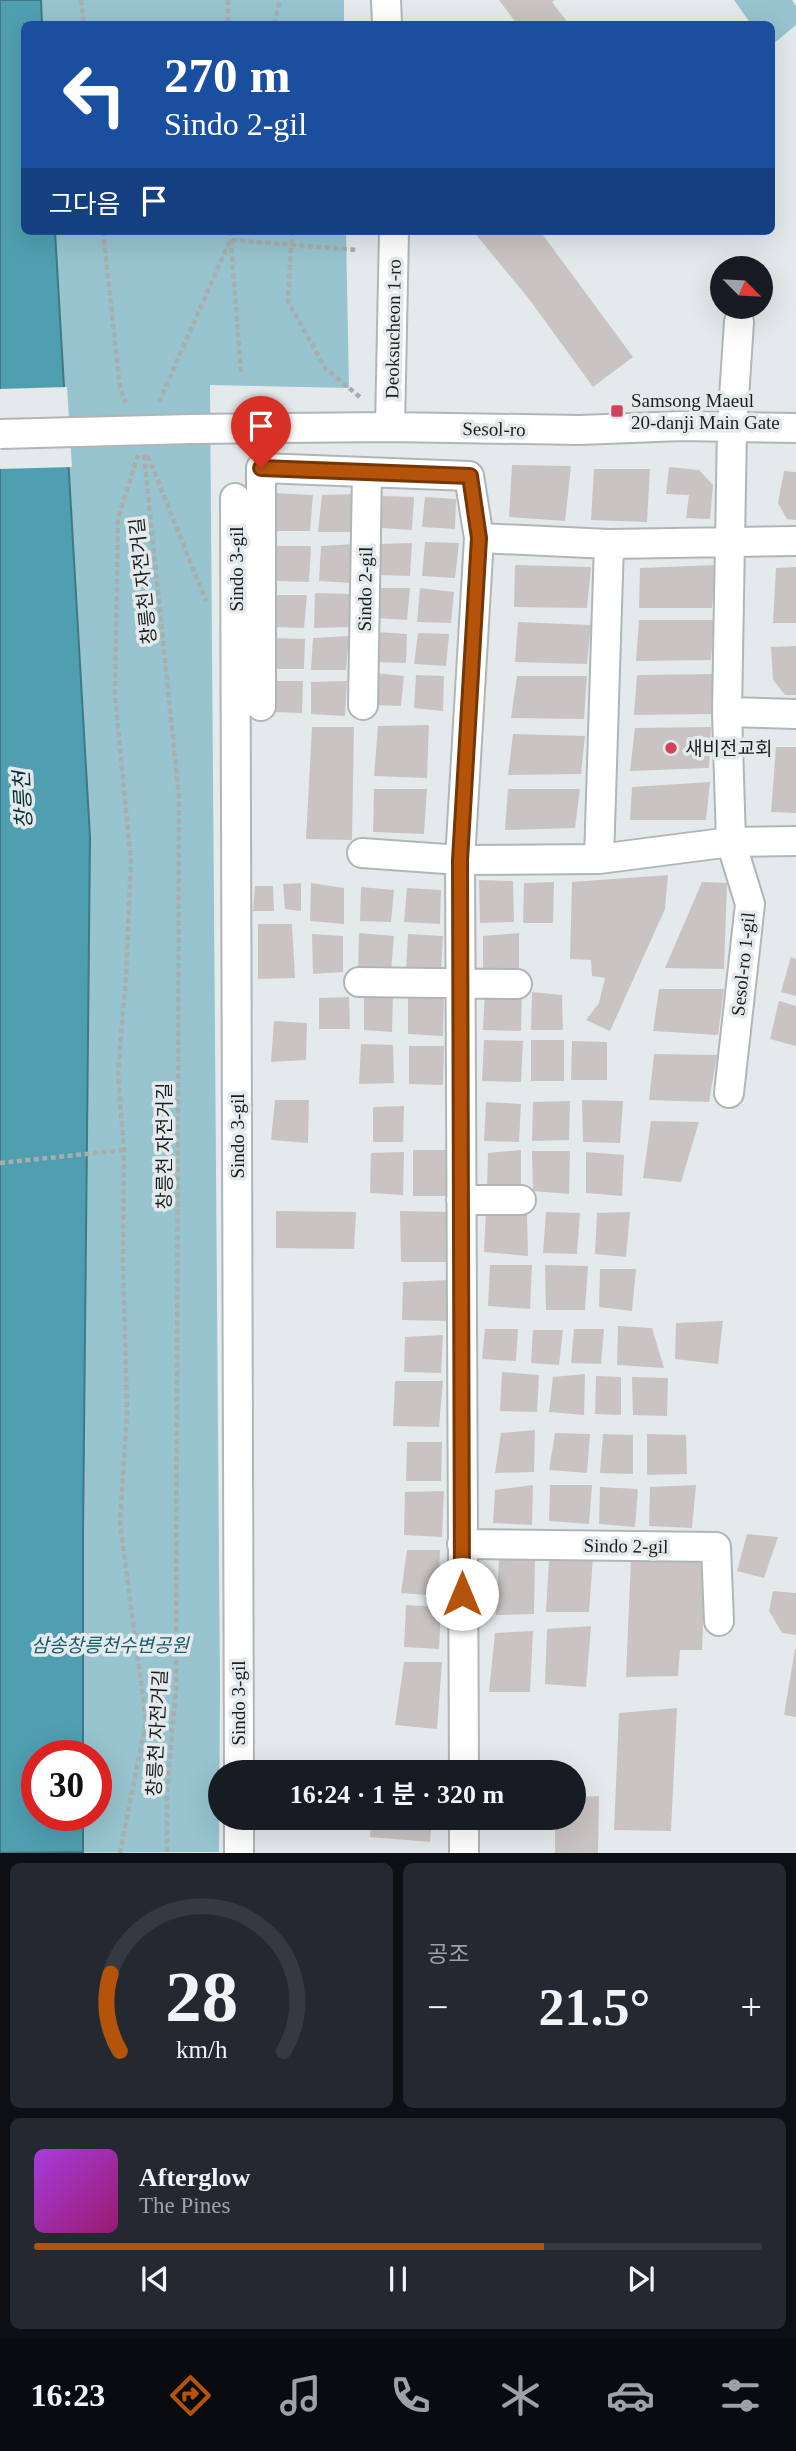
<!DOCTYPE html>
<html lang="ko">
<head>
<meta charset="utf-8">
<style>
	body { margin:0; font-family:"Times New Roman","Noto Sans KR",serif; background:#242831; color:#f1f3f6; height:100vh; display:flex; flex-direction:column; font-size:26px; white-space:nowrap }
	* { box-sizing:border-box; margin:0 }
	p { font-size:23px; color:#9ea1a6 }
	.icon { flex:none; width:38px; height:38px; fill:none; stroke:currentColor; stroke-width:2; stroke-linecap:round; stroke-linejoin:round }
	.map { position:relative; height:1853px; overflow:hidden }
	.panel { display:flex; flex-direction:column; gap:10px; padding:10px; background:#0d0f14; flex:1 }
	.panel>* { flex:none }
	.top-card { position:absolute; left:21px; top:21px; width:754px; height:214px; border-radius:10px; box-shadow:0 7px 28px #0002; background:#1a4fa0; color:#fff; overflow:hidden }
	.needle { width:46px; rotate:114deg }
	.tools { position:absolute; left:710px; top:256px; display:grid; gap:14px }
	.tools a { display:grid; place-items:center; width:63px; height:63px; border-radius:50%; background:#171b24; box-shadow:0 7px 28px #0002; font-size:35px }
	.speed { position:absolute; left:21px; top:1740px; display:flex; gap:14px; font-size:35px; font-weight:700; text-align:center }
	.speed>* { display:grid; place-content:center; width:91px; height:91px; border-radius:50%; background:#171b24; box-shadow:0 7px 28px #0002; line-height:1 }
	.speed .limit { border:10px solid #d22; background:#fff; color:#111 }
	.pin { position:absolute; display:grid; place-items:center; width:60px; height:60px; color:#fff; margin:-72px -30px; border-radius:50% 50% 50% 0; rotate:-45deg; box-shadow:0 0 7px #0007 }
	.pin .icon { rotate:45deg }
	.me { position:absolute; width:77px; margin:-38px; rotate:0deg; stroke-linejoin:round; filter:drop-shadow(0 0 5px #0008) }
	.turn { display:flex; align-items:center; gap:24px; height:147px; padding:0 28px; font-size:32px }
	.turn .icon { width:91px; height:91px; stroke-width:2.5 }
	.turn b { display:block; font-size:49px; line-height:60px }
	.then { display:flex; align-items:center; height:66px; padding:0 28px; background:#0003; gap:14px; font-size:26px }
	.big { font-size:52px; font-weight:600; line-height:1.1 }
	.panel .card { flex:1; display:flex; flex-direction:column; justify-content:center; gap:10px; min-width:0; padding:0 24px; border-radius:10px; background:#242831 }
	.panel .dial { align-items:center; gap:0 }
	.dial svg { height:182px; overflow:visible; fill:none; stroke:#363941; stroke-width:7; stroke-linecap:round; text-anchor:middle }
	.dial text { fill:#f1f3f6; stroke:none }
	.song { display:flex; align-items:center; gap:21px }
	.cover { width:84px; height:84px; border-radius:10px; background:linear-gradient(135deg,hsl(280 70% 55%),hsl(320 70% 35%)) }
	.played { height:7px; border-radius:4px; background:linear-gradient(90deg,#b45309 70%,#363941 70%) }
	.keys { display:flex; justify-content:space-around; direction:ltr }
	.heat { display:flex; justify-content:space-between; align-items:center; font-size:38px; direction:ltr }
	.panel .tiles { flex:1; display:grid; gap:10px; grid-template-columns:1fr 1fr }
	.card:last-child { grid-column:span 2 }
	.trip { position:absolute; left:208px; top:1760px; width:378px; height:70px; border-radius:35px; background:#171b24; box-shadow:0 7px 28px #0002; font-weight:600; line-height:70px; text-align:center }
	.tabs { display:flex; height:112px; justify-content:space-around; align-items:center; background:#090b0e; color:#9ea1a6 }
	.tabs .icon { width:49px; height:49px }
	.tabs .selected { color:#b45309 }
	.tabs b { font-size:32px; color:#f1f3f6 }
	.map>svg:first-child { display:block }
</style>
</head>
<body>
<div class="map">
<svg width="796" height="1853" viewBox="0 0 796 1853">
	<rect width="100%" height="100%" fill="#e4eaec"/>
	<path fill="#97c4cf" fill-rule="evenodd" d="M0 0H344V24H24V231H346L349 388 210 385 220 1689 219 1852 0 1853ZM37 1755H96V1815H37Z
		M734 0H792L796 6V25L772 45V24H751Z"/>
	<path fill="#509fb1" stroke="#407885" stroke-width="2" d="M0 0H41L42 24H24V231H55L90 837 83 1534V1755H37V1815H83V1852L0 1853Z"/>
	<path fill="#e4eaec" d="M67 387 72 467 0 469V389Z"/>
	<path fill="#cac3c3" d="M499 0H555L552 2 569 24H517Z
		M473 231H540L633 357 593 387 529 299Z
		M512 465 571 466 565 521 509 517Z
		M669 467 699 470 713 485 710 519 686 518 689 495 666 494Z
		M594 469H650L647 522 591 520Z
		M784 471 796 472V520L787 519 778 503Z
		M275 493 313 495 310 531H274Z
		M355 494 354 532H318L322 495Z
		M383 496 414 497 412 530 381 528Z
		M425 497 456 499 455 529 422 527Z
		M425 542 459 543 455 578 422 576Z
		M412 543 410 576 379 575V544Z
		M356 544 352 583 319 581 321 546Z
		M276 546H311L309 582 276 581Z
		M515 565 591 567 587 608 514 607Z
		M716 565 712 608H639L640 568Z
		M796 567V623H773L776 568Z
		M378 588H410L407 620 376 618Z
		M420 588 454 592 451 623 417 622Z
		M315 593 352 594 350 627 314 628Z
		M274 595H307L304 628 272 627Z
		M639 620H714L711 660 636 661Z
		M518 622 591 625 587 664 515 662Z
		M377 632 407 634 406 663 376 662Z
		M418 633 449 634 446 666 414 664Z
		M349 636 346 670H311L313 638Z
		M272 638 305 639 304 669H270Z
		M796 646V695H785L773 680 771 647Z
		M375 673 404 676 401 706 372 705Z
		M715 674 711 714 634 715 637 675Z
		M416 675 444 676 443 711 414 708Z
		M517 676H587L584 719 511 718Z
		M269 681H303L302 713 270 712Z
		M347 681 345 716 311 714V682Z
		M429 725 427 778 374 776 378 726Z
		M312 727H354L352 840 306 839Z
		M711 727 709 768 630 771 635 728Z
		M513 734 585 736 581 774 508 775Z
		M776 747H796V813L771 812Z
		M710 782 706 820H630L632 787Z
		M374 789H427L424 834 373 832Z
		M508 789H580L575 828 505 830Z
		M668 875 665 909 610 1031 586 1020 599 1003 605 978 592 976 591 960 570 959 572 882Z
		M479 880 513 881 514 922 480 923Z
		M554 882 553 923H523L524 883Z
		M702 882 727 883 724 969 665 968Z
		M301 883V911L285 909 283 884Z
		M311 883 344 888V924L310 921Z
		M255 886H273L274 911H253Z
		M361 887 394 890 391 922 360 921Z
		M407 888 441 890 440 924 404 922Z
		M258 924H292L295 978 258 979Z
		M359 933 394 936 391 972 358 971Z
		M519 933V972H483V936Z
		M312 934 343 936V972L313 974Z
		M408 934 443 936 441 972H406Z
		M791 957 796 959V996L781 992Z
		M485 989 522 991 521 1031 483 1030Z
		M659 989H724L718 1035 653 1031Z
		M532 992 562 995 563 1030H531Z
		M364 995 393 996 392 1032 364 1030Z
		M444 996 443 1036 408 1034V997Z
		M349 997 350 1029H319V998Z
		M779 1001 796 1006V1046L770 1039Z
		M274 1021 307 1023 306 1060 271 1062Z
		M484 1040 523 1041 521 1082 482 1081Z
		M531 1040H564V1081H531Z
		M572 1041 607 1042V1080H571Z
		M361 1044 393 1045 394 1083 359 1084Z
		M409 1046H444L443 1085 409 1084Z
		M654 1054 717 1055 709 1102 649 1100Z
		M275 1100H309L308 1143 271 1140Z
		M582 1100 623 1101 620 1143 583 1142Z
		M570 1101 569 1140 532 1141 533 1102Z
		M486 1102 521 1104 519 1142 484 1141Z
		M404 1106 403 1142H373V1107Z
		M651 1121 699 1122 681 1182 643 1178Z
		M413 1150H447V1196H413Z
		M521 1150V1189L487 1188 488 1153Z
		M532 1151H570L569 1194 533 1191Z
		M404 1152 403 1195 370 1193 371 1153Z
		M586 1152 624 1155 622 1196 586 1193Z
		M486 1210 527 1212 528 1256 484 1252Z
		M276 1211 356 1212 354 1249 276 1248Z
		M400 1211 451 1212 450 1262H401Z
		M546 1212 580 1213 577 1254 543 1253Z
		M630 1212 626 1257 595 1254 597 1213Z
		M490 1265H532L530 1309 488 1306Z
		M545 1265 588 1266 585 1310H546Z
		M600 1269H636L632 1311 599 1307Z
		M450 1280 446 1321 402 1320 403 1282Z
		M723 1321 718 1364 675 1359 676 1323Z
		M618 1326 652 1328 664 1368 617 1365Z
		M485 1329H518L516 1361 482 1359Z
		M574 1329H604L601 1364 571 1363Z
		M533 1330H563L559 1365 531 1363Z
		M443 1335 441 1373 404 1372 405 1337Z
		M502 1372 539 1375 537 1412 500 1411Z
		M585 1374 584 1415 549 1412 553 1377Z
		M596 1376 621 1377V1415L595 1414Z
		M632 1377 668 1378 667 1416 633 1415Z
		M395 1381H443L439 1427 393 1426Z
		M535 1430 534 1472 495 1473 501 1433Z
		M555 1433 590 1434 587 1473 549 1470Z
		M603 1434 633 1435V1474L600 1473Z
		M647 1434 686 1435 687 1474 647 1475Z
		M407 1442H442L441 1481H406Z
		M533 1485 532 1525 493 1523 495 1490Z
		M550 1485H592L589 1524 549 1521Z
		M696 1485 692 1528 649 1526 650 1487Z
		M600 1487 638 1489 635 1527 599 1524Z
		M444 1491 442 1537 404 1535 405 1492Z
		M747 1534 778 1537 764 1578 737 1571Z
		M407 1550H440L438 1596 401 1593Z
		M593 1558 589 1612H546L549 1559Z
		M631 1558H706L702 1650H680L678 1676 626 1677Z
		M499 1559H535L534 1614 496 1615Z
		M773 1591 796 1593V1635L782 1633 769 1611Z
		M406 1605 441 1607 439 1649 404 1647Z
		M591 1626 586 1687 545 1684 547 1629Z
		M533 1631 530 1692H489L495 1633Z
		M795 1649H796V1717L784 1715Z
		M404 1662H442L437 1729 395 1725Z
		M677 1708 671 1831 614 1830 619 1713Z
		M599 1796 598 1853H555V1818H574V1797Z
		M371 1818H432L430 1842 370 1837Z"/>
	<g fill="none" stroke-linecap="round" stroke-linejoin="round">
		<defs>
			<path id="minor" d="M386 0 387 24
				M390 427 394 231
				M191 429 390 427 580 430 682 426 796 428
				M235 498 239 1773
				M479 538 609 544 796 541
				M363 705 367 473
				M261 706V468L469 476 479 538 460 860 464 1773
				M727 712 796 714
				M362 853 460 860 599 859 731 842 796 841
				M599 859 609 544
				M359 982 517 984
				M729 1093 750 904 731 842 727 712 732 428 739 322
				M461 1200H521
				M462 1544 716 1547 719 1621
				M239 1818V1853
				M464 1818V1853"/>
		</defs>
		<use href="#minor" stroke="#b0b6b7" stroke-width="32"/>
		<path stroke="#a8adae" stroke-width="4.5" stroke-dasharray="5 3.5" stroke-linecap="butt" d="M81 0 84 24
			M228 0V24
			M274 24 280 0
			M103 231 120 388 126 403
			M230 231 241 372
			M292 231 288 302 326 369 361 398
			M159 402 230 240 357 250
			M144 455 179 797 176 1688 167 1792V1853
			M148 456 206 601
			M0 1163 124 1150
			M120 1853 146 1721 120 1523 127 1412 123 1265 124 1150 118 1073 126 976 131 862 115 696 118 518 138 455"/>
		<use href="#minor" stroke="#fff" stroke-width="28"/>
		<defs>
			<path id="minor-bridge" d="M0 434 191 429"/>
		</defs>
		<use href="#minor-bridge" stroke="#b0b6b7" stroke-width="32" stroke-linecap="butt"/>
		<use href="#minor-bridge" stroke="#fff" stroke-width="28"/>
	</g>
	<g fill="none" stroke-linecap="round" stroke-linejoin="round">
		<defs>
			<path id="route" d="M261 468 470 476 479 538 460 860 462 1594"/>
		</defs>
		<use href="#route" stroke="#753606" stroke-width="18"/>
		<use href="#route" stroke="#b45309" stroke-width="12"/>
	</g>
	<g fill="#d3425d" stroke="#e4eaec" stroke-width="2.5">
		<rect x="610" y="404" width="14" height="14" rx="3.5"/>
		<circle cx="671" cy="748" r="7"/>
	</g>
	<g text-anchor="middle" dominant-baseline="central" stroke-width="7" stroke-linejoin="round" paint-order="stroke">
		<g font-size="19" fill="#1b1e1e" stroke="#e4eaec">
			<text transform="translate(393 329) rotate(-89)">Deoksucheon 1-ro</text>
			<text transform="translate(494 429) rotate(1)">Sesol-ro</text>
			<text transform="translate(236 569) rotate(-90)">Sindo 3-gil</text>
			<text transform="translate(143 581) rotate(-96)">창릉천 자전거길</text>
			<text transform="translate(365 589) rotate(-89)">Sindo 2-gil</text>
			<text transform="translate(743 964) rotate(-84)">Sesol-ro 1-gil</text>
			<text transform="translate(237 1136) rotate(-90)">Sindo 3-gil</text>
			<text transform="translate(164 1146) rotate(-90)">창릉천 자전거길</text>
			<text transform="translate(626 1546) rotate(1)">Sindo 2-gil</text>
			<text transform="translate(238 1703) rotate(-90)">Sindo 3-gil</text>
			<text transform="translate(157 1733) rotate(-87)">창릉천 자전거길</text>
		</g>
		<g font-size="19" fill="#1b1e1e" stroke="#e4eaec" text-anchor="start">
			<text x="631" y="400">Samsong Maeul<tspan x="631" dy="22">20-danji Main Gate</tspan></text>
			<text x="685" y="748">새비전교회</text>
		</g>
		<g font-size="19" font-style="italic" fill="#195b68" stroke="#e4eaec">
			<text x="110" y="1645">삼송창릉천수변공원</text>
		</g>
		<g font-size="21" font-style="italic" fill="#072f37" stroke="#e4eaec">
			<text transform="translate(23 800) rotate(-93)">창릉천</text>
		</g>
	</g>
</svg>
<div class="tools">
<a><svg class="needle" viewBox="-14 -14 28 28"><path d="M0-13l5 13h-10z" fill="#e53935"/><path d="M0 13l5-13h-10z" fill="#9ea1a6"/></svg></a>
</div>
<div class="speed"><div class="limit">30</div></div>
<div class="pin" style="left:261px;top:468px;background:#d93025"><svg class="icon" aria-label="arrive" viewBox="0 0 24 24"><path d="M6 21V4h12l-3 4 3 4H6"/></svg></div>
<svg class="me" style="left:462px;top:1594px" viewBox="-20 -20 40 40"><circle r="19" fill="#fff"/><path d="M0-13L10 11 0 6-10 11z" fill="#b45309"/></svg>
<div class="trip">16:24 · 1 분 · 320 m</div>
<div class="top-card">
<div class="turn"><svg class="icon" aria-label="left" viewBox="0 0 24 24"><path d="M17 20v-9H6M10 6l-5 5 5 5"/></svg><div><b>270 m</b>Sindo 2-gil</div></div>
<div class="then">그다음<svg class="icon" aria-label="arrive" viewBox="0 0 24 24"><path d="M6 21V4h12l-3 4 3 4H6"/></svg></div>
</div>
</div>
<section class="panel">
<div class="tiles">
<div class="card dial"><svg viewBox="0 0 100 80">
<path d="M14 69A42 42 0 1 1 86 69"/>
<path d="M14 69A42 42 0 0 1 10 35" stroke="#b45309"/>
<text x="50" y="56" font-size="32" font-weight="700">28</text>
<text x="50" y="72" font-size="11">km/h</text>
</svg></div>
<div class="card"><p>공조</p>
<div class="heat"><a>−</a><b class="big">21.5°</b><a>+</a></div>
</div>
<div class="card">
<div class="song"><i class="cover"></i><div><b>Afterglow</b><p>The Pines</p></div></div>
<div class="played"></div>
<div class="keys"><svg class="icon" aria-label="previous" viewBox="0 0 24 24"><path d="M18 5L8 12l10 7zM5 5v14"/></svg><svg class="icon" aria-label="pause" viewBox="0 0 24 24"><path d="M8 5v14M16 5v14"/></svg><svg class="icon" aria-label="next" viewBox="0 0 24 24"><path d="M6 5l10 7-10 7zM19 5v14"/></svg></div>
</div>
</div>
</section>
<nav class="tabs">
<b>16:23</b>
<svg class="icon selected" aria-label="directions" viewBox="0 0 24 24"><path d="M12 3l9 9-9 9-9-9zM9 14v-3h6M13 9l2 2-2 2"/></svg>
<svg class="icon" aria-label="music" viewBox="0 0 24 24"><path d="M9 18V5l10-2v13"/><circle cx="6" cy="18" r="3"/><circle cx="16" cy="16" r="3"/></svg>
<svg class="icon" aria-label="phone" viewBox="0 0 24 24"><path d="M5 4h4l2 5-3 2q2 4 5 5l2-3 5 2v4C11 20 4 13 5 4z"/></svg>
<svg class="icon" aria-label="climate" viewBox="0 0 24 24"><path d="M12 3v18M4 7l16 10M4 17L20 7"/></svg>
<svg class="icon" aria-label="car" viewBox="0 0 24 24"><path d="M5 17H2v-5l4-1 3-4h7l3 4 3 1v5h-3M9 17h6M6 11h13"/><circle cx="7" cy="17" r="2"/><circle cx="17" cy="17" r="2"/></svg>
<svg class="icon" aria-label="filters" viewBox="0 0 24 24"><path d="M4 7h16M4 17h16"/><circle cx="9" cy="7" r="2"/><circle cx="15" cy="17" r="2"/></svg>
</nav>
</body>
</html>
